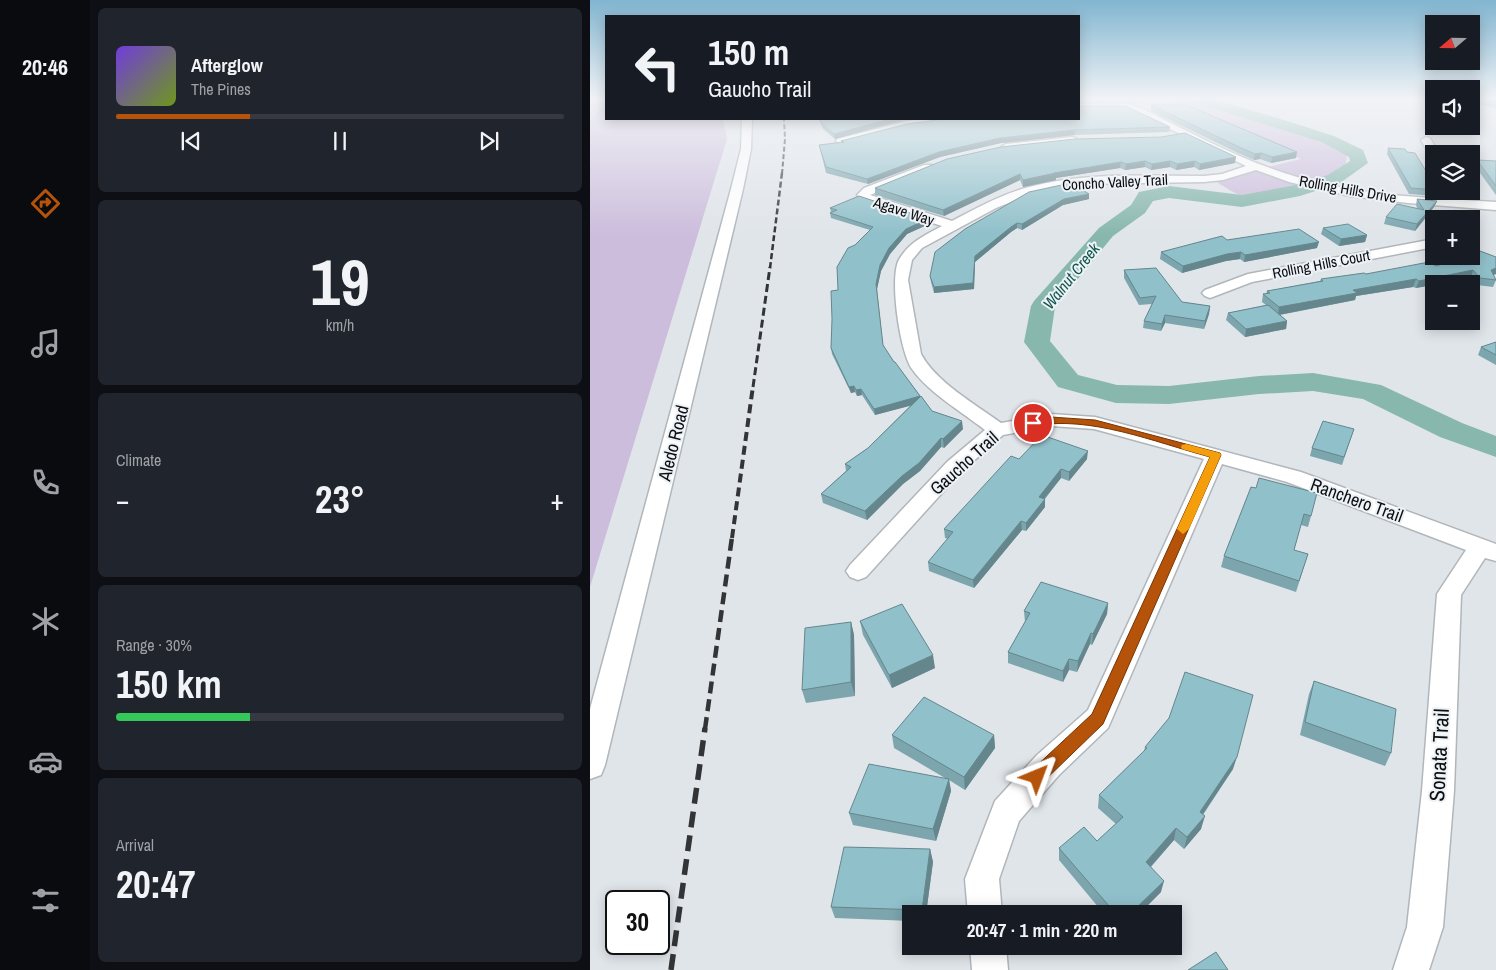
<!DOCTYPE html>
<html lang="en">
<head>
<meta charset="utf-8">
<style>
	body { margin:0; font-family:"Archivo Narrow",sans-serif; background:#20242c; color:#f1f3f6; height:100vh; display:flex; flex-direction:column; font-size:19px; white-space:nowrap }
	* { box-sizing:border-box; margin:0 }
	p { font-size:16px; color:#9ea1a6 }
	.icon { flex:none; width:28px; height:28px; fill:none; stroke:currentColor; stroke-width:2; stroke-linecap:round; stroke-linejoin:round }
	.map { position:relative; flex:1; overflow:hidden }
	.panel { display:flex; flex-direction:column; gap:8px; padding:8px; background:#0d0f14; width:500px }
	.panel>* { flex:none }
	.banner { position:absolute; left:15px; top:15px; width:475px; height:105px; border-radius:0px; box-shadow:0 2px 12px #0003; background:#171b24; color:#f1f3f6; overflow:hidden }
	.needle { width:32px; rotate:250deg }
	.controls { position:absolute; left:835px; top:15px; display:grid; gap:10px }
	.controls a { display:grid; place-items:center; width:55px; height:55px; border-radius:0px; background:#171b24; box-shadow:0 2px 12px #0003; font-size:25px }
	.speed { position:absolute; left:15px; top:890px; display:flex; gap:10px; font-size:25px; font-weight:700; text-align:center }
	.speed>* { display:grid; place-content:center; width:65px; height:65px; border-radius:50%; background:#171b24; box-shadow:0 2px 12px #0003; line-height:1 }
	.speed .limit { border:2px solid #111; border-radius:8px; background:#fff; color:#111 }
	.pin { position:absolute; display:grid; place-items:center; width:42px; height:42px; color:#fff; margin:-21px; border:2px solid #fff; border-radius:50%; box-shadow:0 1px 5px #0007 }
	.me { position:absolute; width:55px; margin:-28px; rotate:44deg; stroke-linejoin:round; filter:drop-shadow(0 0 4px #0008) }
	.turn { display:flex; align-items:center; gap:18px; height:105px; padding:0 20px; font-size:22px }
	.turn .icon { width:65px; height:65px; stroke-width:2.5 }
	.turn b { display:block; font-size:35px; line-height:42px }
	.big { font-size:38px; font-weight:700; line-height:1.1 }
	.panel .tile { flex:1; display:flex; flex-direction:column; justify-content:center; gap:8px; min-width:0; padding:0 18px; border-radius:8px; background:#20242c }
	.panel .dial { align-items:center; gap:0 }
	.dial b { font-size:65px; line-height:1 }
	.song { display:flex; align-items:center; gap:15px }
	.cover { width:60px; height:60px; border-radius:8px; background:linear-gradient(135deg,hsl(260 70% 55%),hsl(80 70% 35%)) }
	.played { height:5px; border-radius:2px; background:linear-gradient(90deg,#b45309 30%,#363941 30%) }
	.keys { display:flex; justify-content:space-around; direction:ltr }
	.heat { display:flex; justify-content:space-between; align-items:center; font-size:28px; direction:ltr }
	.charge { height:8px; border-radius:4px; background:linear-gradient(90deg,#34c759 30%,#363941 0) }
	.trip { position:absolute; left:312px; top:905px; width:280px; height:50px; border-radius:0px; background:#171b24; box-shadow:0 2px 12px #0003; font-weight:700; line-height:50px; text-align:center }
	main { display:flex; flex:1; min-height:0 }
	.tab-bar { display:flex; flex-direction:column; width:90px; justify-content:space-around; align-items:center; background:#090b0e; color:#9ea1a6 }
	.tab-bar .icon { width:35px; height:35px }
	.tab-bar .current { color:#b45309 }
	.tab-bar b { font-size:22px; color:#f1f3f6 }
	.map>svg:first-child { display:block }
</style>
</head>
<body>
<main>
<nav class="tab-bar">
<b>20:46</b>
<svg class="icon current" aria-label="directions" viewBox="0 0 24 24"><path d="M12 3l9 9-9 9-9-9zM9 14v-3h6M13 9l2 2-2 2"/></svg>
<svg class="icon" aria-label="music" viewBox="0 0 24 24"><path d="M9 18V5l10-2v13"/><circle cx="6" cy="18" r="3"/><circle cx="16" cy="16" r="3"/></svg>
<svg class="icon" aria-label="phone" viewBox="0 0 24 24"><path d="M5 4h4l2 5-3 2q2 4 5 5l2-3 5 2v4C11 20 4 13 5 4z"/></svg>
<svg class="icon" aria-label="climate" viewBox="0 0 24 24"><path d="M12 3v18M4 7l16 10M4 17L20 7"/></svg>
<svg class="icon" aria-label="car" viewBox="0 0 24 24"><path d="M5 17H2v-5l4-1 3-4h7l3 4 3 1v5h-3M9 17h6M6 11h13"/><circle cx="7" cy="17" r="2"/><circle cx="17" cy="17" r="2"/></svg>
<svg class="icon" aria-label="filters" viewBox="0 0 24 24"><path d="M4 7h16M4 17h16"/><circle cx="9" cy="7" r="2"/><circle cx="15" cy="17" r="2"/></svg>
</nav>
<section class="panel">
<div class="tile">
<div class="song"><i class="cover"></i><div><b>Afterglow</b><p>The Pines</p></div></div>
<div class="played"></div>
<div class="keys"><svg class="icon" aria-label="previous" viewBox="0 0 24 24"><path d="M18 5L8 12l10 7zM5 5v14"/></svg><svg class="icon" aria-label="pause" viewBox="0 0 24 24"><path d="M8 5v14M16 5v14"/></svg><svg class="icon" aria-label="next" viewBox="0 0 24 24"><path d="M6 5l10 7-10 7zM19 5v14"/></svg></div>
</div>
<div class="tile dial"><b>19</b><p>km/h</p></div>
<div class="tile"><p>Climate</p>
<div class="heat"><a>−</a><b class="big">23°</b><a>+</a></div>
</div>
<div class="tile"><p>Range · 30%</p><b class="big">150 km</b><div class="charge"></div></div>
<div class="tile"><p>Arrival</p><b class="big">20:47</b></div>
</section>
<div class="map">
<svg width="906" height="970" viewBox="0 0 906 970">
	<rect width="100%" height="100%" fill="#e0e5ea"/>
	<path fill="#ccbddc" d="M0 99H16V119H133L137 139 0 587Z
		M489 99H604L722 136 743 144 757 153C757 161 756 165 750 170 740 178 669 200 657 198 648 196 632 185 623 180L711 159 576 99 544 103 489 104Z"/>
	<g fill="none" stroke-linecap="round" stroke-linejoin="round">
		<path fill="#87b7ad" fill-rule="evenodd" d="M601 99H623L697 121 744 136 773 150 778 163 750 183 710 196 652 207 579 198 563 201 555 213 523 236 465 307 460 341 488 375 527 385 579 386 669 376 723 373 791 385 872 423 906 436V457L850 437 773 399 723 391 669 394 579 404 526 403 468 387 434 342 441 306 444 301 509 228 541 205 549 192 579 186 652 195 706 185 738 175 760 161 759 157 732 142 603 102Z"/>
		<defs>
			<path id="minor" d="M536 103 551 108C602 133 652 161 707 177 771 196 840 198 906 202V210L818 203 760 196 699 182 666 170 633 180 614 182 492 184 444 193 406 208 332 248 322 260 318 280 331 354C346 382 385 404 411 423L461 414 505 417 711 472 906 544V561L895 558 871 595 864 791 853 927 839 970H803L817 927 832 791 847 594 876 550 697 482 632 464 518 728 469 775 429 821 409 879 412 914H378L375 879 405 801 447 755 498 710 614 459 504 429 461 426 413 435 371 472 276 577 268 580 260 577 256 571 260 565 357 462 395 430C372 412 338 392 322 369 310 353 298 274 310 258 320 242 335 235 352 226L272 201 267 195 274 188 334 165H342L344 167 342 169 280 195 362 221C387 208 412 194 439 187 495 172 556 176 614 176L632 174 656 166 545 112 535 109 489 110V104Z
				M152 119H162L161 149 153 189 15 765 11 775 0 779V709L141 189 151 149Z
				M334 119H359L354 122 317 127 251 144 246 141 247 139 317 121Z
				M482 137 486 138 487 140 486 142 416 150 411 147 416 144Z
				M836 137 840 138 849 154H844V157L840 156 831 140Z
				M844 239V247L662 282 620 298 615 296 612 293 615 290 658 274Z
				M380 946H416L418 970H382Z"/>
		</defs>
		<use href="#minor" stroke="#b1b6ba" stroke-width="3"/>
		<use href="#minor" fill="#fff" fill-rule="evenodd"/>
		<path stroke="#323436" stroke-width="2" stroke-dasharray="5 2.5" stroke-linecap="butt" d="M192 174 195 139 194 119"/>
		<path stroke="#323436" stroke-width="2.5" stroke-dasharray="6 3" stroke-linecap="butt" d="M180 268 192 173"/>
		<path stroke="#323436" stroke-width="3" stroke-dasharray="8 4" stroke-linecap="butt" d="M163 387 180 267"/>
		<path stroke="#323436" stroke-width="4" stroke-dasharray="9 5" stroke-linecap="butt" d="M142 538 163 386"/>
		<path stroke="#323436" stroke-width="4.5" stroke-dasharray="12 6" stroke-linecap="butt" d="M115 729 142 537"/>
		<path stroke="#323436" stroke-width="5.5" stroke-dasharray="16 8" stroke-linecap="butt" d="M81 970 115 728"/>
	</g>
	<path fill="#7ca5ae" d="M881 99H906V108L881 102Z
		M561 105 706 158 681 163 670 159 664 160 648 153 561 111Z
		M229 119H329H317L245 139 233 129Z
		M489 119 580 127 579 132 485 135 411 143 350 157 278 184 236 173 229 145 252 143 251 141Z
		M411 147 645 163 609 170 604 167 586 170 580 167 561 170 555 167 535 170 530 168 466 178V180L433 187 430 180 354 216 285 195V188Z
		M798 148 817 152 844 184V191H847L845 196 819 194 797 154Z
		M887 160 906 161V195L885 166Z
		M439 192 499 199 473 205 432 230 427 228 421 232 385 262 384 289 344 293 341 282 340 276Z
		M827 199 847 201 844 207 825 231 794 224 796 217 827 208 826 205Z
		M240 208 338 219 339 224 317 234 300 254 291 271 287 289 293 345 304 362 342 411 373 429 354 448 351 447 330 471 313 484 277 520 233 503 231 494 256 471 255 464 278 448 321 405 285 415 272 395 267 396 265 392 261 393 242 354 241 348 248 290 265 245 280 230 241 218 240 213 241 212Z
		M733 228 777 235 775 242 749 246 731 234Z
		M637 240 727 248 654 262 650 259 636 261 592 273 570 259 571 252Z
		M875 256 906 274 903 275 906 280 903 287 887 285 881 278 850 284H844L826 288 823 287 766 296 765 300 690 315 697 321 696 329 655 337 636 320 638 313 676 305 672 302 673 294H676L677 291 730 281 731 279 846 266Z
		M534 270 592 302 620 306 619 314 614 329 575 323 571 331 553 328 554 321 562 304 549 305 534 278Z
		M906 342V365L888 355 891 347Z
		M764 429 752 465 720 456 722 448Z
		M429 459H497L479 481 471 478 455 499V507L436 531 432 530 384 588 339 571 338 562 358 539 355 538 354 529Z
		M661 487 721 516 718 527 711 525 704 550 718 554 706 592 631 567 634 556Z
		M518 603 517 614 502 645 500 644 487 672 479 670 473 682 418 663V652L435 622 434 611Z
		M270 621 345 668 302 688 273 635Z
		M261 622 264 635 265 696 216 703 212 690Z
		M724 681 801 753 795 766 710 735 719 694Z
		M302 735H404L405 748 375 790 359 780 361 791 346 841 263 825 259 813 355 778 304 748Z
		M555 747 643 769 613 815 611 829 594 849 584 840 561 867 571 892 549 914H514L469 860V848L507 841 526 824 508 808 509 795 554 751Z
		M340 849 343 862 336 914H321V921L245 918 241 907Z"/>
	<path fill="#65868d" d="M300 119H317L245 139 244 134Z
		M485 130V135L411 143 350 157 278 184 277 179 349 152 410 138Z
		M707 152 706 158 681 163 682 157Z
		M671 153 670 159 664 160 665 154Z
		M646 157 645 163 609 170 610 164Z
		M555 161V167L535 170 536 164Z
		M580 161V167L561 170 562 164Z
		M605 161 604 167 586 170 587 164Z
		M531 162 530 168 466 178V180L433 187V180L464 173Z
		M430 174V180L354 216 353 210Z
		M499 194V199L473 205 432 230V224L474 199Z
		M847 201 844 207 825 231 827 224Z
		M338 219 339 224 317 234 300 254 291 271 287 289 286 284 290 265 299 248 316 229Z
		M427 223V228L421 232 385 262 384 289 344 293V287L385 256 421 227Z
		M777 235 775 242 749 246 751 239Z
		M729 242 727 248 654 262 655 255Z
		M651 252 650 259 636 261 592 273 593 266 637 254Z
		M906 268V274L898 277 901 270Z
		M883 270 881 278 850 284H844V285L826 288 829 281Z
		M826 279 823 287 766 296 765 300 688 315 689 307 763 290Z
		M620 306 619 314 614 329 615 321Z
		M575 315V323L571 331 572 324Z
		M697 321 696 329 655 337 656 329Z
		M264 386 265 392 261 393 259 387Z
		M271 389 272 395 267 396 266 390Z
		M330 396 331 403 285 415 284 409Z
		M372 421 373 429 354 448 353 439Z
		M351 438V447L330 471 313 484 277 520 275 511Z
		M498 451 497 459 479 481V472Z
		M471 469V478L449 505V497Z
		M455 499V507L436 531V523Z
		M431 521 432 530 384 588 383 580Z
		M518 603 517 614 502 645 503 634Z
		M261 622 264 635 265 696 261 682Z
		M501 633 500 644 487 672 488 661Z
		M343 655 345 668 302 688 299 675Z
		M479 659V670L473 682V671Z
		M404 735 405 748 375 790 374 777Z
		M647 757 643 769 606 824 610 812Z
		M359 779 361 791 346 841 343 829Z
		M615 816 611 829 594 849 597 837Z
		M586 828 584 840 554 874 556 862Z
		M340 849 343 862 336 914H333L332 910Z
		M574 881 571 892 549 914H540Z"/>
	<path fill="#90c0ca" stroke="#65868d" d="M893 99H906V102Z
		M561 105H596L707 152 682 157 671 153 665 154 649 147Z
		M489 106H535L580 127 485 130 410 138 349 152 277 179 236 167 229 145 254 142 251 141 317 124 354 119H489Z
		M230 119H300L244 134 232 124Z
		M595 133 646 157 610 164 605 161 587 164 580 161 562 164 555 161 536 164 531 162 464 173H466L433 180 430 174 353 210 285 188 357 159 411 147 485 139 571 137Z
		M798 148 815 149 817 152 825 153 844 184V190L821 188Z
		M887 160 906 161V186Z
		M481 183 499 194 474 199 432 224 427 223 421 227 385 256 383 283 344 287 340 276 345 252 375 229 439 192Z
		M269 196 338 219 316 229 299 248 290 265 286 284 293 345 304 362H305L330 396 284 409 271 389 266 390 264 386 259 387 241 348 242 319 241 291 248 290 247 267 258 248 265 245 283 227 240 213 247 210 240 208Z
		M827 199 847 201 827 224 796 217 807 204 834 210Z
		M758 224 777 235 751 239 733 228Z
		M709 229 729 242 655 255 651 252 637 254 593 266 571 252 632 236 637 240Z
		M890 251 906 257V268L901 270 906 280 890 278 883 270 829 281 826 279 763 290 767 293 689 307 673 294 680 293 677 291 733 281 731 279 774 273 776 274 839 262 846 266 875 256H881V254Z
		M566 268 592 302 620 306 615 321 575 315 572 324 554 321 566 296 550 298 534 270Z
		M678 305 697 321 656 329 638 313Z
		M906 342V355L891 347Z
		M331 396 342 411 372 421 353 439 351 438 329 463 312 476 275 511 231 494 261 467 255 464 278 448Z
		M733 421 764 429 754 457 722 448Z
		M452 435 498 451 479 472 471 469 449 497 455 499 436 523 431 521 383 580 338 562 363 532 354 529 421 456 429 459Z
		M669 478 727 493 721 516 714 514 704 550 718 554 709 581 634 556 661 487 666 488Z
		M451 582 518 603 503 634 501 633 488 661 479 659 473 671 418 652 440 613 434 611Z
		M312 604 343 655 299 675 270 621Z
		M261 622V682L212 690 215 628Z
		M595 672 663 695 647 757 610 812 615 816 597 837 586 828 556 862 574 881 540 914H526L469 848 494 827 507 841 533 817 509 795 557 748 555 747 579 718Z
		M724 681 806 709 801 753 715 722Z
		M334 697 404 735 374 777 302 735Z
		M279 764 359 779 343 829 259 813Z
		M254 847 340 849 332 910 241 907Z
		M626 952 638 970H598Z"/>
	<linearGradient id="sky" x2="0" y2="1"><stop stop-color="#81b5d0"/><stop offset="0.42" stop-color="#f1f3f6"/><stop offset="1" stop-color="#f1f3f6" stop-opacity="0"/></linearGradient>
	<rect width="906" height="235" fill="url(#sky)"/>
	<path fill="#b45309" stroke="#753606" d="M461 417 505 420 630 453 631 455 513 724 453 782 447 784 441 782 439 777 441 771 502 714 620 457C564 442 500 415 443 426L438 423 439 421Z"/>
	<path fill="#f59e0b" d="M596 444 630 453 631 455 599 529 593 534 587 529 620 457 592 449 591 447 592 445Z"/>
	<g text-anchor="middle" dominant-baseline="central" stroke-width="4" stroke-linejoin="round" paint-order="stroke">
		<g font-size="15" fill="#0d0e10" stroke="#edf2f7">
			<text transform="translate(525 182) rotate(-3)">Concho Valley Trail</text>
			<text transform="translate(758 189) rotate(10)">Rolling Hills Drive</text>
			<text transform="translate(314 211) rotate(18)">Agave Way</text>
			<text transform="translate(731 264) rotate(-11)">Rolling Hills Court</text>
		</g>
		<g font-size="16" font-style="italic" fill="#12554b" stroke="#edf2f7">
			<text transform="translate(481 276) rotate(-51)">Walnut Creek</text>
		</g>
		<g font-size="18" fill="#0d0e10" stroke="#edf2f7">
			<text transform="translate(83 443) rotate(-76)">Aledo Road</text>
			<text transform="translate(374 463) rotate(-42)">Gaucho Trail</text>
			<text transform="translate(767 500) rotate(20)">Ranchero Trail</text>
		</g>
		<g font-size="21" fill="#0d0e10" stroke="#edf2f7">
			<text transform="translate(849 755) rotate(-87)">Sonata Trail</text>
		</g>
	</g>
</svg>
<div class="controls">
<a><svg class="needle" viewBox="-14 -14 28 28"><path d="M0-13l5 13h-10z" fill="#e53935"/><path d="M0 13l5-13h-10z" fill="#9ea1a6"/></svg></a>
<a><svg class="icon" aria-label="sound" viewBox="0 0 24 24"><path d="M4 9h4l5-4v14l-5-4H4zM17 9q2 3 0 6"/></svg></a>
<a><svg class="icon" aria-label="layers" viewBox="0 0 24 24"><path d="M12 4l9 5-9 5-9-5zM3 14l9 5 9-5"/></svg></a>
<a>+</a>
<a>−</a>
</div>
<div class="speed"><div class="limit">30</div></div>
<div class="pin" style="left:443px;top:423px;background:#d93025"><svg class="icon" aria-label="arrive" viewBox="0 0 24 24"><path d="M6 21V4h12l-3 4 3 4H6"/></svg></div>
<svg class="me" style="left:447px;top:777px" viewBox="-20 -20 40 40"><path d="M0-17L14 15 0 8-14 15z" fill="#b45309" stroke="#fff" stroke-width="4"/></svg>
<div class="trip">20:47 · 1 min · 220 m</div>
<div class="banner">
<div class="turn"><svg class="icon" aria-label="left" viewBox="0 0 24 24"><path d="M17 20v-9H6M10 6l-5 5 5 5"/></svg><div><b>150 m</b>Gaucho Trail</div></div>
</div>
</div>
</main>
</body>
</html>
